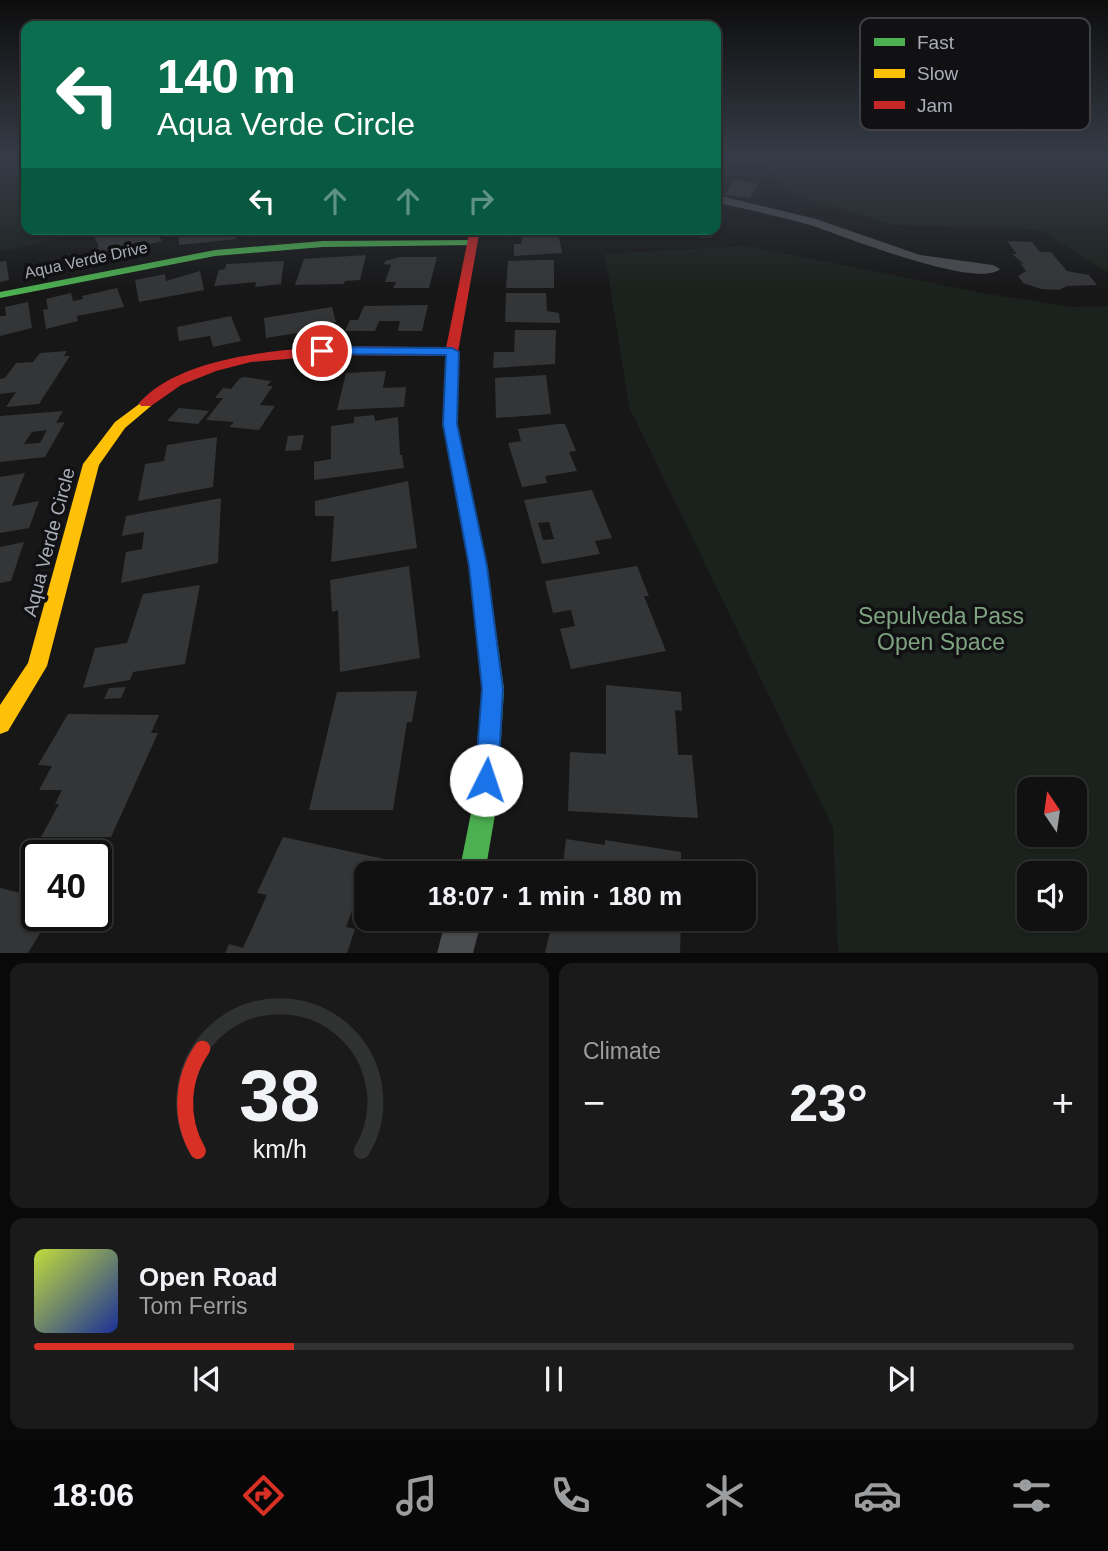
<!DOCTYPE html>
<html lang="en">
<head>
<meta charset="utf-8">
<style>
	body { margin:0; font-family:Helvetica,sans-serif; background:#1a1a1a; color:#f1f3f6; height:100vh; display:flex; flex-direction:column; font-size:26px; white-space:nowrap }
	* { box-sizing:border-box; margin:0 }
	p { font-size:23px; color:#9c9d9f }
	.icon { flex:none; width:38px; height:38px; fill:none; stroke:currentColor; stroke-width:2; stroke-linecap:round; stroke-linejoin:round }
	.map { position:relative; height:953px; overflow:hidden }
	.side { display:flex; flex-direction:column; gap:10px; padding:10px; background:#090909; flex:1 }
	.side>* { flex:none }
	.guide { position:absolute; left:21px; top:21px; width:700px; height:214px; border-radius:14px; box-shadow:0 2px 5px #0004,0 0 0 2px #303131; background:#0b6e4f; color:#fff; overflow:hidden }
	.needle { width:46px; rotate:347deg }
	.controls { position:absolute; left:1017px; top:777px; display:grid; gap:14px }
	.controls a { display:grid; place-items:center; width:70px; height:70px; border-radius:14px; background:#111; box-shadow:0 2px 5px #0004,0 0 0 2px #303131; font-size:35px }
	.speed { position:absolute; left:21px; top:840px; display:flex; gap:14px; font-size:35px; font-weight:700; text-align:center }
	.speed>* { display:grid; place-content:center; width:91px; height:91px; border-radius:50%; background:#111; box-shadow:0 2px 5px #0004,0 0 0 2px #303131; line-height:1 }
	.speed .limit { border:4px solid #111; border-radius:10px; background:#fff; color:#111 }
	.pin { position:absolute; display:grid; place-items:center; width:60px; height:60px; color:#fff; margin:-30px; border:4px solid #fff; border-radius:50%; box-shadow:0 2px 7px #0007 }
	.me { position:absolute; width:77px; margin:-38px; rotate:4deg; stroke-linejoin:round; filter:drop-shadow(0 0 5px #0008) }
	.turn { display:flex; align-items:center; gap:24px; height:147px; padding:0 21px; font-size:32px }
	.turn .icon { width:91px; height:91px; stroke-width:2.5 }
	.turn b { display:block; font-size:49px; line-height:60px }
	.lanes { display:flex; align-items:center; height:66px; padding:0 21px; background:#0003; justify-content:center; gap:35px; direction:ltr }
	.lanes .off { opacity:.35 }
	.big { font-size:52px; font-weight:800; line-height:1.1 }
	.side .widget { flex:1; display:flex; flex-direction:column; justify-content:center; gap:10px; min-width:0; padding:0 24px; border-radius:14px; background:#1a1a1a }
	.side .dial { align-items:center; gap:0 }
	.dial svg { height:182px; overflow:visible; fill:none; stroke:#303131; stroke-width:7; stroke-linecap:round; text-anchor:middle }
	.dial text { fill:#f1f3f6; stroke:none }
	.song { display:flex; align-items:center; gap:21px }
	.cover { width:84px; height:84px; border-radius:10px; background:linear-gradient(135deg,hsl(70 70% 55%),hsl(230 70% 35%)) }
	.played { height:7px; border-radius:4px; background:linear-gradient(90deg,#d93025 25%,#303131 25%) }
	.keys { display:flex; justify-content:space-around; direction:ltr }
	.heat { display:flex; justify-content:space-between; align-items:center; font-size:38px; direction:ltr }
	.side .tiles { flex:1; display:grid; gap:10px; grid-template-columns:1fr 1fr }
	.widget:last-child { grid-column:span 2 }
	.trip { position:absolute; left:354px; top:861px; width:402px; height:70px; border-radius:14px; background:#111; box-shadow:0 2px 5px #0004,0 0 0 2px #303131; font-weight:800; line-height:70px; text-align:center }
	.dock { display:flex; height:112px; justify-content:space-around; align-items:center; background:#070707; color:#9c9d9f }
	.dock .icon { width:49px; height:49px }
	.dock .active { color:#d93025 }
	.dock b { font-size:32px; color:#f1f3f6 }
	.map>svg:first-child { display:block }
</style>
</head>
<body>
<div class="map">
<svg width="1108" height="953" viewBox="0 0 1108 953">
	<rect width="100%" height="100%" fill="#171717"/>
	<path fill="#1b211c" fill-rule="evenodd" d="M0 158H26V229H81L73 235 0 252Z
		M761 158H1108V273L1040 230 892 225 788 193Z
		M746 246 988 294 1072 307 1108 306V952H838L833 828 629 407 605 254ZM1029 789H1074V835H1029ZM1029 873H1074V919H1029Z"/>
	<path fill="#343537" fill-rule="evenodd" d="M734 179 758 184 750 198 725 195Z
		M91 229H120L122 233 142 229 168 231 157 233 162 241 122 250 125 257 102 262 99 249 92 250 99 247Z
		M173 229H235L237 239 179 245V234L173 235Z
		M255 229H307V231L253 234Z
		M398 229H430L429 234H396Z
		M680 229H705L713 237 700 238Z
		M523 232H558L562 253 514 256V244H521Z
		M1007 241 1032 242 1040 252H1051L1067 271 1089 275 1097 285 1067 286 1059 290 1041 289 1023 283 1018 276 1026 271 1020 263 1024 264 1012 254H1017Z
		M366 255 360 280 345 281 344 284 295 285 304 259Z
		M400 257H437L429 288H393L396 282H385L391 265 384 264 385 261Z
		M536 260H554V288H506L508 261Z
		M6 261 9 280 0 282V262Z
		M284 261 281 284 255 287 256 282 214 286 219 270 225 269 226 264Z
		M200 271 204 290 139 302 135 280 165 274 166 281Z
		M117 288 124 307 77 316 78 321 46 329 43 310 48 309 46 299 71 293 73 301 83 299 82 296Z
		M506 293H546L547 311 559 313 560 323 505 322Z
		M28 302 32 328 0 336V316H6L5 307Z
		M428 305 422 331H398L400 321H379L375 331H345L350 320H358L364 306Z
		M332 307 336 322 302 328 303 332 266 338 264 318Z
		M231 316 241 341 213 347 210 336 179 341 177 327Z
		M515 330H556L555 364 493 368 494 352H514Z
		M67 351 64 356H70L39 404 6 407 16 392 0 394V379L5 378 16 363 33 362 40 353Z
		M386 371 383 388 406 387 404 407 337 410 346 373Z
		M546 375 551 414 496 418 495 378Z
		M245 377 271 381 267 386H273L260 405 275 406 259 430 229 427 234 422 206 420 223 398H215L223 388 231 389 240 378Z
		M179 408 209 411 198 424 167 421Z
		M63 411 56 423 65 422 45 457 0 462V416ZM47 430 40 443 24 444 32 432Z
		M374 415 375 421 398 417 400 455H402L404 468 314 480V462L331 459V426L354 423V417Z
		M558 424H565L576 451 569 452 577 471 545 476 547 483 522 487 508 443 521 441 518 429Z
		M304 435 301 450 285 451 288 436Z
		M217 437 213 487 138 501 145 464 164 461 167 445Z
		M25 473 12 506 39 501 29 528 0 533V477Z
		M408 481 417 548 331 562 334 516H315V501Z
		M592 490 612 538 595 541 600 554 542 564 524 500ZM549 522 554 539 543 540 538 523Z
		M221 498 218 563 121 583 126 552 142 549 144 532 122 536 126 516Z
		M24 542 11 581 0 583V547Z
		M409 566 420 658 340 672 338 610 332 612 330 580Z
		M637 566 649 596H644L666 651 571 669 560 629 575 626 571 610 553 613 545 581Z
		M200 585 185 664 133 672 130 680 83 688 95 648 127 643 143 594Z
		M606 685 681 692 682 711 675 710 678 755H692L698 818 568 811 570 752 606 754Z
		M126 687 121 698 104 699 109 688Z
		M417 691 412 722H407L393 810H309L337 692Z
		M68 714 159 715 151 733H158L111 837H41L59 804H55L62 790H39L52 766 38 765Z
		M283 837 384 859 379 873H366V903L356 900 346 927 355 929 347 953H225L229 944 243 948 267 895 257 893Z
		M566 839 605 845V840L681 852V873H562Z
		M0 888 37 897V915H51L28 953H0Z
		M553 919H681L680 953H545Z"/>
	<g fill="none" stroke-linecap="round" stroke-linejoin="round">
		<path fill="#4b4c50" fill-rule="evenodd" d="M716 195 816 219 920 255 993 265 1000 269C977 290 841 235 810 225 779 216 747 210 716 202Z
			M446 919H482L473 953H437Z"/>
		<path fill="#4caf50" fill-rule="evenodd" d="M472 240 476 241V245L323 247 215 256 0 298V292L215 250 323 241Z
			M464 490 472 495 487 566 504 689 497 803 485 873H459L473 803 482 689 469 566 456 495Z"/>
		<path fill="#ffc107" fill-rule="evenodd" d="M146 399 151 400 153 403 151 406 125 428 99 465 47 666 8 731 0 734V705L28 663 83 464 115 422Z"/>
		<path fill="#c62828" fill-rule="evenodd" d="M470 229H480L458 352 457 424 472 495 470 499 464 500 456 495 443 424 446 356 335 355 251 362 216 371 181 385 151 406H141L139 403C197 338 366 346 446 348Z"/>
	</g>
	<linearGradient id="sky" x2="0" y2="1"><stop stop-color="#0d0d0d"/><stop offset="0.54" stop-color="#363c47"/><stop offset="1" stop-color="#363c47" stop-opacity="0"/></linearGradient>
	<rect width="1108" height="291" fill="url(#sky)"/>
	<path fill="#1a73e8" stroke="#114b97" stroke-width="2" d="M322 347 452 348 459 352 457 424 487 566 503 689 498 780 495 788 486 792 478 788 475 780 482 689 469 566 443 424 446 355 317 354 315 351Z"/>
	<g text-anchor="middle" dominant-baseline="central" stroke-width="7" stroke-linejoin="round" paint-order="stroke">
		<g font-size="16" fill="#a8adb8" stroke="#111113">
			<text transform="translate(86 260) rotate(-12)">Aqua Verde Drive</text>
		</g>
		<g font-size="19" fill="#a8adb8" stroke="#111113">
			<text transform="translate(49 542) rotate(-75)">Aqua Verde Circle</text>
		</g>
		<g font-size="23" fill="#7fa381" stroke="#111113">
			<text x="941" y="616">Sepulveda Pass<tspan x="941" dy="26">Open Space</tspan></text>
		</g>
	</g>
	<rect x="860" y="18" width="230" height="112" rx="10" fill="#111113" stroke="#3e4045" stroke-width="2"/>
	<rect x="874" y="38" width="31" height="8" fill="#4caf50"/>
	<rect x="874" y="69" width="31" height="9" fill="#ffc107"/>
	<rect x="874" y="101" width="31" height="8" fill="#c62828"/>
	<g font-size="19" fill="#a8adb8">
		<text x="917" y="49">Fast</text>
		<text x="917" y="80">Slow</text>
		<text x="917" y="112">Jam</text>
	</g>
</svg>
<div class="controls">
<a><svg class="needle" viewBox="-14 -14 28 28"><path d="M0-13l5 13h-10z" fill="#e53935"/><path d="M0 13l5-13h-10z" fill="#9c9d9f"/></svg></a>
<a><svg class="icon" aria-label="sound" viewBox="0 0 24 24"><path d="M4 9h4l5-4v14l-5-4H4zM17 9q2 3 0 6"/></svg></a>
</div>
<div class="speed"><div class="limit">40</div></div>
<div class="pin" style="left:322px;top:351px;background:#d93025"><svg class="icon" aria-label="arrive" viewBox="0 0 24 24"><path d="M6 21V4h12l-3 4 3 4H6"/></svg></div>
<svg class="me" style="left:486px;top:780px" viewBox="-20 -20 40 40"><circle r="19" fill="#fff"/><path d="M0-13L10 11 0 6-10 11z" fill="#1a73e8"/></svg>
<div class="trip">18:07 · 1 min · 180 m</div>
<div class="guide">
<div class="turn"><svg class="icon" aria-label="left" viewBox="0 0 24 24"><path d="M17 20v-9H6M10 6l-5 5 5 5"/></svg><div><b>140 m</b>Aqua Verde Circle</div></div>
<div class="lanes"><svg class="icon" aria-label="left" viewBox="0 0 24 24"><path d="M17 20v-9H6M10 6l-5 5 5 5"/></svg><svg class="icon off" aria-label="ahead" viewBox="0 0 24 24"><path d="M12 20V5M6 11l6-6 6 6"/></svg><svg class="icon off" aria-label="ahead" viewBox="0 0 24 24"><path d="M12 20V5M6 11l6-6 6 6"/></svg><svg class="icon off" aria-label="right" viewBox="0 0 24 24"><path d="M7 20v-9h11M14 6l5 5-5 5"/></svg></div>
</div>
</div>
<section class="side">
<div class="tiles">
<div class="widget dial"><svg viewBox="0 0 100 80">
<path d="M14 69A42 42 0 1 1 86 69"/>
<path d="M14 69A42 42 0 0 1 16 24" stroke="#d93025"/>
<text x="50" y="56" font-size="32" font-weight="700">38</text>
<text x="50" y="72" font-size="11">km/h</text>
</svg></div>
<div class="widget"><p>Climate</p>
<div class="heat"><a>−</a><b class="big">23°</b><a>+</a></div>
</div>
<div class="widget">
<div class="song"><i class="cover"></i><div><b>Open Road</b><p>Tom Ferris</p></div></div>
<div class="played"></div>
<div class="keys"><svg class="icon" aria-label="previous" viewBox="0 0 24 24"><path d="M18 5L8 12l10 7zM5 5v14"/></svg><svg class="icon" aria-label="pause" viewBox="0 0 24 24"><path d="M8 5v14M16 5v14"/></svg><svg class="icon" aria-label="next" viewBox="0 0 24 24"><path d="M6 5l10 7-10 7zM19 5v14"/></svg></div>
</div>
</div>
</section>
<nav class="dock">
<b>18:06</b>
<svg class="icon active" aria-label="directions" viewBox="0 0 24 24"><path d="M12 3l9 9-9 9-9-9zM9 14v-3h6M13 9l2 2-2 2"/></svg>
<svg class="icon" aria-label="music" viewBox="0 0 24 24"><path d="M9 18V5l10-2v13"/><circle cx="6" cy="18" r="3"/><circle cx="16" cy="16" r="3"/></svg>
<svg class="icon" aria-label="phone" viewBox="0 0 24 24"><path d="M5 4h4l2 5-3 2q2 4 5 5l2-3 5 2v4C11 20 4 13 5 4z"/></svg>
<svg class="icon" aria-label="climate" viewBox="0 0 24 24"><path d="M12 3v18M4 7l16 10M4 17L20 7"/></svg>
<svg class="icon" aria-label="car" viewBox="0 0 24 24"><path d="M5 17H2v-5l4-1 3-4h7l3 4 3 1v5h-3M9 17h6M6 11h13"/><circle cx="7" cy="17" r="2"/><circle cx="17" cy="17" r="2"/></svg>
<svg class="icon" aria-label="filters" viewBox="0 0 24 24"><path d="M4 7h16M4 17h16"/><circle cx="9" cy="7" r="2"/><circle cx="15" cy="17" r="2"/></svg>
</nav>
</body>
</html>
